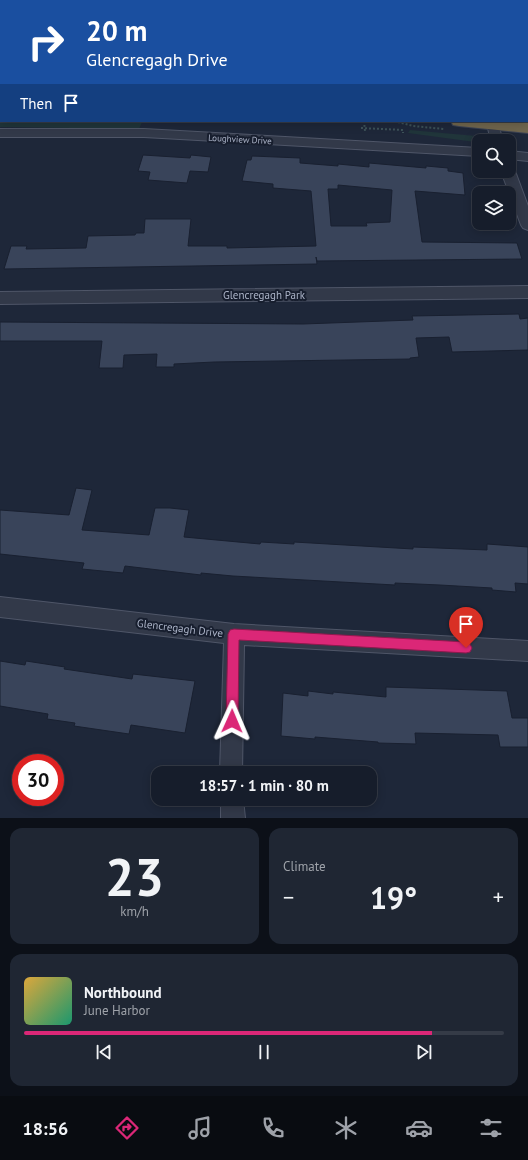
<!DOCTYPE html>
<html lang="en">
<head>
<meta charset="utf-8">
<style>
	body { margin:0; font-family:"PT Sans",sans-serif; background:#1f2633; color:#f1f3f6; height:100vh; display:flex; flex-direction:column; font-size:15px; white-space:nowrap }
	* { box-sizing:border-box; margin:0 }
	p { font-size:13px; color:#9ea2a9 }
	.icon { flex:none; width:22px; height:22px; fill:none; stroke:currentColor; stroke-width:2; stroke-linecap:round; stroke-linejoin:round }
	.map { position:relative; height:818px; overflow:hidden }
	.drawer { display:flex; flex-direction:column; gap:10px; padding:10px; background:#0c1018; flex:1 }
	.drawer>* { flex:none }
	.banner { position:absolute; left:0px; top:0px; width:528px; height:122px; box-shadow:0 2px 10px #0003,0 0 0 1px #353b47; background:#1a4fa0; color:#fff; overflow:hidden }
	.fabs { position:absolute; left:472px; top:134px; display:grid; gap:8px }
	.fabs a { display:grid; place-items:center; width:44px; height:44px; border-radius:8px; background:#161d2b; box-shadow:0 2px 10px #0003,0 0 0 1px #353b47; font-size:20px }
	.speed { position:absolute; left:12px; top:754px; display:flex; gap:8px; font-size:20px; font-weight:700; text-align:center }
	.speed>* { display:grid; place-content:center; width:52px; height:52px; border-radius:50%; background:#161d2b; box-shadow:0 2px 10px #0003,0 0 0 1px #353b47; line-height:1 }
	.speed .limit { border:6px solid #d22; background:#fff; color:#111 }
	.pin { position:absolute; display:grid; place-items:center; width:34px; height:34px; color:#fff; margin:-41px -17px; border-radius:50% 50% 50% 0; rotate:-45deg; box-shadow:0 0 4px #0007 }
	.pin .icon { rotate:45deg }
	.me { position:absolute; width:44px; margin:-22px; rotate:1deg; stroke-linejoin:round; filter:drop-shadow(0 0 3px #0008) }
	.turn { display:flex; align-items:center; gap:14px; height:84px; padding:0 20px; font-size:18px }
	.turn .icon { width:52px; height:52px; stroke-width:2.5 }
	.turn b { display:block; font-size:28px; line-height:34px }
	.then { display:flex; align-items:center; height:38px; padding:0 20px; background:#0003; gap:8px; font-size:15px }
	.big { font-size:30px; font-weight:700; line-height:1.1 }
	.drawer .widget { flex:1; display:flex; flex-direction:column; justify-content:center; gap:6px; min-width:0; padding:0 14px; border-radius:12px; background:#1f2633 }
	.drawer .dial { align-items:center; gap:0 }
	.dial b { font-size:52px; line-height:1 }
	.song { display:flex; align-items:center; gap:12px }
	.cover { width:48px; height:48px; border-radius:6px; background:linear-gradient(135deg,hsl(40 70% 55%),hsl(160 70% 35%)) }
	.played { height:4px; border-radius:2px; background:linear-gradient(90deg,#db2777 85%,#353b47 85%) }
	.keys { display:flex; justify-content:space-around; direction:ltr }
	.heat { display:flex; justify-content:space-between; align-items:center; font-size:22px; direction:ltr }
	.drawer .tiles { flex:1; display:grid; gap:10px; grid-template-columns:1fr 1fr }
	.widget:last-child { grid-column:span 2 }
	.trip { position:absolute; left:151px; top:766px; width:226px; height:40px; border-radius:12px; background:#161d2b; box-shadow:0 2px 10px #0003,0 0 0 1px #353b47; font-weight:700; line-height:40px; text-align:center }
	.tab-bar { display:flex; height:64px; justify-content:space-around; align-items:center; background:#090c11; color:#9ea2a9 }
	.tab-bar .icon { width:28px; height:28px }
	.tab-bar .selected { color:#db2777 }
	.tab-bar b { font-size:18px; color:#f1f3f6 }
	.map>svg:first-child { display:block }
</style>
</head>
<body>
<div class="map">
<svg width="528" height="818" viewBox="0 0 528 818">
	<rect width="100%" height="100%" fill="#1e2739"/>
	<path fill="#20353a" d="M0 118 1 121 142 122 139 129 0 127Z
		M410 130 476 136 475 142 408 133Z"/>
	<path fill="#39445a" stroke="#192030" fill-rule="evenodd" d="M143 155 190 158 191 155 211 157 208 172 190 171 187 183 148 180 150 172 138 171Z
		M252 156 300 158V163L338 166V164L369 167V163L426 168V166L448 168V171L463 173 465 195 415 191 422 242 517 243 522 259 317 261 316 257 317 264 4 269 11 246H27L26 249 86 248 88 236 135 235 136 233H144L145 219H191L188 246H227V248L316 246 311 191 273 188V184L242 181 247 160H251ZM338 185 392 190 390 222 366 223 367 226H331L328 189H338Z
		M519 314 520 319 528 318V350L452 352 449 337 416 338 419 357 410 358V359L214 362 174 364V367H156L157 354 124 355 123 368H99L102 341H0V322L303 324 413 320 412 316Z
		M76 488 92 490 82 530 149 535 155 508H170L189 510 184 537 260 544 261 542 294 544V542L413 549V547L487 550V544L528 547V584L515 583 516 592 492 590V588L440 585 395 583V585L233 576 201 573V575L125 566 123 573 82 569 84 563 0 554V510L69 515Z
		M0 661 25 665 26 661 65 667 64 669 132 679 133 674 195 681 185 733 131 725 129 734 74 726 75 723 47 719 48 714 0 706Z
		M386 687 507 691 512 718H528V747H500L498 735 415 733 416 744 378 743V742L315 737V739L281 736 283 693 308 696V691L333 694V692L386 697Z"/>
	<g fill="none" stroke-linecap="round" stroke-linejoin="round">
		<defs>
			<path id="lane" d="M179 0H196L178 1Z"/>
			<path id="street" d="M527 75H528V83H527Z
				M490 121H497L503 141H491L487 124Z
				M0 129H144L479 148V156L144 137H0Z
				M509 151 528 153V161L509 159Z
				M509 167 513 168 515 171 528 206V230L523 228 521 225 501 171H509Z
				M528 286V298L0 304V292Z
				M0 597 234 624 528 641V661L244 645 242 773H220L224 643 0 617Z
				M221 799H243L245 818H221Z"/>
			<path id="highway" d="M0 80H1V90H0Z
				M0 98H1V108H0Z
				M527 107H528V117H527Z
				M451 121H509L528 123V133L459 126 453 125Z"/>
		</defs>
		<use href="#lane" stroke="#4f5668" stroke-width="2"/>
		<use href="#street" stroke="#4f5668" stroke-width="2"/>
		<use href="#highway" stroke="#3c4354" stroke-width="2"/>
		<path stroke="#3d5258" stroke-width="2" stroke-dasharray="2 2" stroke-linecap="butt" d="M364 121 365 131
			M394 121 413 126 444 129
			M361 128 403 130V133"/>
		<use href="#lane" fill="#323949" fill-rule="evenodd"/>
		<use href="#street" fill="#323949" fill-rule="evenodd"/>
		<use href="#highway" fill="#70664e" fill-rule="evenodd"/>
	</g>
	<path fill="#db2777" stroke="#8e194d" d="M234 629 466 642 470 644 472 648 470 652 466 653 239 640 238 721 236 725 232 727 228 725 226 721 228 634 230 630Z"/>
	<g text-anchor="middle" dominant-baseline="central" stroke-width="4" stroke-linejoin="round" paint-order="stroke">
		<g font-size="9" fill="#abb3c7" stroke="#171e2e">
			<text transform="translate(240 139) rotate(3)">Loughview Drive</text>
		</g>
		<g font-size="11" fill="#abb3c7" stroke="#171e2e">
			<text x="264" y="295">Glencregagh Park</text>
			<text transform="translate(180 628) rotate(7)">Glencregagh Drive</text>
		</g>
	</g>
</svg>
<div class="fabs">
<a><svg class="icon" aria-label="search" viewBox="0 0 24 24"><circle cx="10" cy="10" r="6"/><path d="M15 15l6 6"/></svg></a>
<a><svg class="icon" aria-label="layers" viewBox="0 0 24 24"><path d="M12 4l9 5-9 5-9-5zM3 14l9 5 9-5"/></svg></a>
</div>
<div class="speed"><div class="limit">30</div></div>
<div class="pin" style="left:466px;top:648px;background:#d93025"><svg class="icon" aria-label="arrive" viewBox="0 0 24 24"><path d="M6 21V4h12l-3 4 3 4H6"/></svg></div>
<svg class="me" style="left:232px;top:721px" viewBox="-20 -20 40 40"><path d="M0-17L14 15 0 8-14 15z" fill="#db2777" stroke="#fff" stroke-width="4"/></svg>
<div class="trip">18:57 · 1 min · 80 m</div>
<div class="banner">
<div class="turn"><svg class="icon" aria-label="right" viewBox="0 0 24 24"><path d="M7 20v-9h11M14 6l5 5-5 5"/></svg><div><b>20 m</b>Glencregagh Drive</div></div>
<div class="then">Then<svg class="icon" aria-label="arrive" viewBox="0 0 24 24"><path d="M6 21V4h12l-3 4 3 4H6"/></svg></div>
</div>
</div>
<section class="drawer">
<div class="tiles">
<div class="widget dial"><b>23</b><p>km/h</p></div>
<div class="widget"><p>Climate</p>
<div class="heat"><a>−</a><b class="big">19°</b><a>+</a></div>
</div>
<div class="widget">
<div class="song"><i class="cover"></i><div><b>Northbound</b><p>June Harbor</p></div></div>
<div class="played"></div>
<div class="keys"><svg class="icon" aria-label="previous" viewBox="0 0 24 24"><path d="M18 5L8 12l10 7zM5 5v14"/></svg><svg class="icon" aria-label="pause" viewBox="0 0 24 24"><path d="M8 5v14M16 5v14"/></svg><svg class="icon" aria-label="next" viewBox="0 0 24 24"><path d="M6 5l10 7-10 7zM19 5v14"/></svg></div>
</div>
</div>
</section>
<nav class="tab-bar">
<b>18:56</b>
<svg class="icon selected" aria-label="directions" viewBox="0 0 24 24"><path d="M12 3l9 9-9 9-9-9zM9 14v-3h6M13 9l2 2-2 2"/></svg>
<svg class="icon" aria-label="music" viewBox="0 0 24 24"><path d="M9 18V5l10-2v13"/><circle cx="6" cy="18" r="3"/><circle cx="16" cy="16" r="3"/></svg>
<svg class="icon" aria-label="phone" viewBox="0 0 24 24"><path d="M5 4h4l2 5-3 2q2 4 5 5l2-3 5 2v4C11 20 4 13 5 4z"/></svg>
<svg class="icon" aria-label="climate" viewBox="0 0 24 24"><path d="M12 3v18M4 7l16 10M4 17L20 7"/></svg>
<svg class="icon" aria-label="car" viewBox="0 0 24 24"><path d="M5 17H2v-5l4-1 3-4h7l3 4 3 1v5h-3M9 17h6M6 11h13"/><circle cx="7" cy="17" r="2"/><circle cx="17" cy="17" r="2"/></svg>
<svg class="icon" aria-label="filters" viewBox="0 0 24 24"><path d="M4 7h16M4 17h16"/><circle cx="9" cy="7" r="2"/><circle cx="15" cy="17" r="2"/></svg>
</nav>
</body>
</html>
